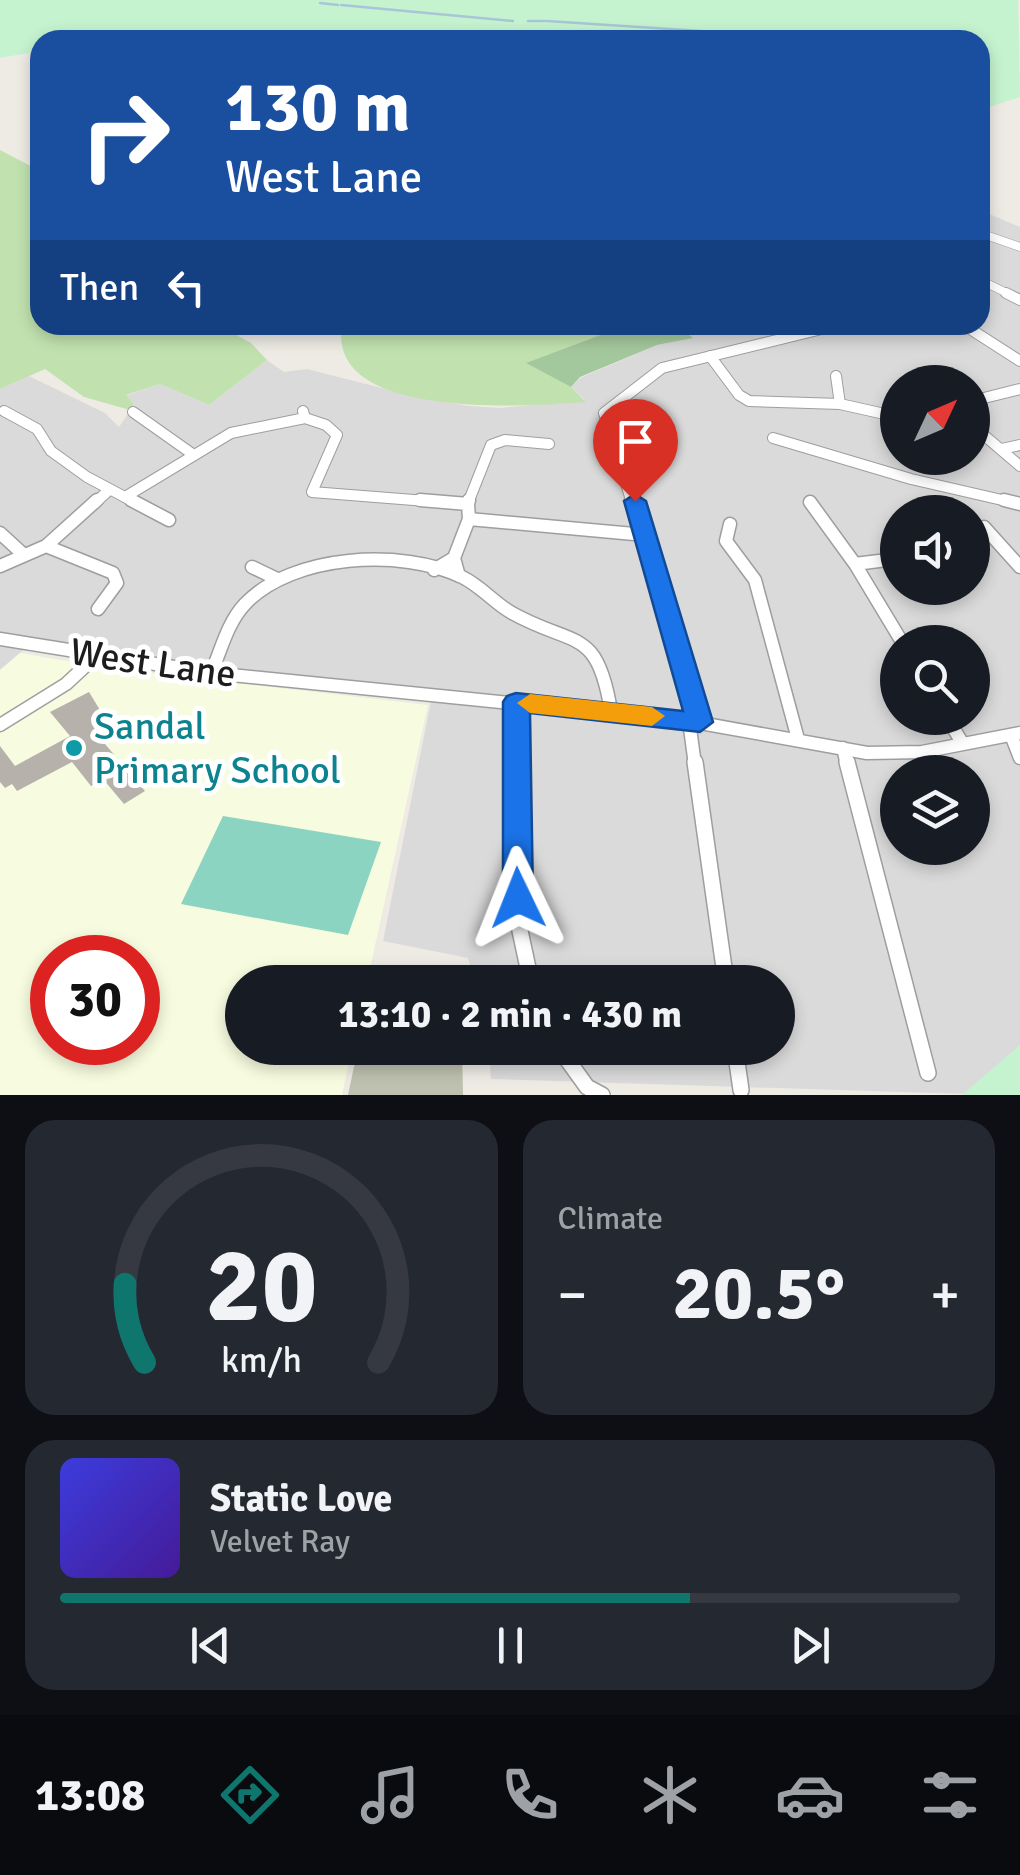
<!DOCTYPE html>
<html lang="en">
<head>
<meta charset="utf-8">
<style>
	body { margin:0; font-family:Signika,sans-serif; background:#242831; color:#f1f3f6; height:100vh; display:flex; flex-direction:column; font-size:38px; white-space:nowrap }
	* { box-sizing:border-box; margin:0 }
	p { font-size:32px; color:#9ea1a6 }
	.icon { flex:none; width:55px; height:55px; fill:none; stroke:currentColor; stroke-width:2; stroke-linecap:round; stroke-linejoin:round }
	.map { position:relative; height:1095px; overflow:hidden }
	.details { display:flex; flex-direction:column; gap:25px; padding:25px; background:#0d0f14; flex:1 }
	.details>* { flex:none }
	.banner { position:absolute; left:30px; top:30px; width:960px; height:305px; border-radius:30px; box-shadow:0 5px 15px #0003; background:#1a4fa0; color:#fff; overflow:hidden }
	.needle { width:65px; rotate:46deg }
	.fabs { position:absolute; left:880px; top:365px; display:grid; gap:20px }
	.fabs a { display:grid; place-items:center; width:110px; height:110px; border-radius:50%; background:#171b24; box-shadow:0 5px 15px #0003; font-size:50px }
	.speed { position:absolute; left:30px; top:935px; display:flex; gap:20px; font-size:50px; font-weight:700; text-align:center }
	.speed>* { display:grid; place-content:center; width:130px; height:130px; border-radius:50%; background:#171b24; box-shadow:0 5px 15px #0003; line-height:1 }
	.speed .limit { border:15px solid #d22; background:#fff; color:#111 }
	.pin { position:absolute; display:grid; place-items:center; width:85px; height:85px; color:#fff; margin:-102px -42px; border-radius:50% 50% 50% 0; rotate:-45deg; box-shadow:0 0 10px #0007 }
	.pin .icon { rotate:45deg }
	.me { position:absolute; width:110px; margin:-55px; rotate:358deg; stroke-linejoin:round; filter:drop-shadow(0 0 8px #0008) }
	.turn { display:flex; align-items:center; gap:35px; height:210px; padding:0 30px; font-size:45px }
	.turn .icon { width:130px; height:130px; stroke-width:2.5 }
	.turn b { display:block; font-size:70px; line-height:85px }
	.then { display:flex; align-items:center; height:95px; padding:0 30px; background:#0003; gap:20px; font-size:38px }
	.big { font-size:75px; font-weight:800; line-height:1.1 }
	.details .card { flex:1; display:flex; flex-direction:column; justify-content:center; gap:15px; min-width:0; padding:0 35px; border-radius:30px; background:#242831 }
	.details .dial { align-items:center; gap:0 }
	.dial svg { height:260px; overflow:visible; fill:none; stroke:#363941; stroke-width:7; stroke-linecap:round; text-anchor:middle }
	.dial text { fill:#f1f3f6; stroke:none }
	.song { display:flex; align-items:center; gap:30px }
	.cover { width:120px; height:120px; border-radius:15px; background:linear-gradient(135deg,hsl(240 70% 55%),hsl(260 70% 35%)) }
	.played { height:10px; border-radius:5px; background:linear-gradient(90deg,#0f766e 70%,#363941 70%) }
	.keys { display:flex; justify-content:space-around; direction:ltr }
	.heat { display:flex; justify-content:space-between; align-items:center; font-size:55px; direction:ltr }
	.details .tiles { flex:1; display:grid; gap:25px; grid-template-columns:1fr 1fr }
	.card:last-child { grid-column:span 2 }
	.trip { position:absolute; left:225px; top:965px; width:570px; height:100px; border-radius:50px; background:#171b24; box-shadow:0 5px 15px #0003; font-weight:800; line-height:100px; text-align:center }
	.tabs { display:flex; height:160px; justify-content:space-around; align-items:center; background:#090b0e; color:#9ea1a6 }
	.tabs .icon { width:70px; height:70px }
	.tabs .current { color:#0f766e }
	.tabs b { font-size:45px; color:#f1f3f6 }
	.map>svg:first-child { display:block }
</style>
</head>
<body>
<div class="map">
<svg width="1020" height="1095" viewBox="0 0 1020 1095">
	<rect width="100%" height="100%" fill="#edebe4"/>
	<path fill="#dbdada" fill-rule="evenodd" d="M980 210 1020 227V1085L995 1095 491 1079 489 1048H778V982H475L468 958 383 941 433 691 226 670 33 642 0 670V389L29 376 105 413 119 427 134 405 125 396 160 384 209 405 267 360 284 372 307 369 425 399 469 406 500 408 585 400 571 387 580 378 657 345 691 338 679 325H980ZM898 382H972V458H898ZM898 512H972V588H898ZM898 642H972V718H898ZM898 772H972V848H898Z"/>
	<path fill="#f7fbdf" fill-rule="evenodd" d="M20 653 108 668 428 705 367 982H242V1048H352L342 1095H0V670ZM52 958H138V1042H52Z"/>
	<path fill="#bec0b0" d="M358 1048H462L463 1095H348Z"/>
	<path fill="#c1e2af" d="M0 150 40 171V325H218L251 343 267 360 209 405 160 384 126 395 134 405 130 410 84 397 45 369 0 389Z
		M342 325H627L527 363 571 387 586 402C530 406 326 422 342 325Z"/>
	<path fill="#a4c89d" d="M627 325H676L693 338 657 345 580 377 571 387 526 363Z"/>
	<path fill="#c5f3cf" d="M0 0H1018L1020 97 980 110V40H40V51L0 58Z
		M1020 1045V1095H962Z"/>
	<path fill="#8ad4c1" d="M223 816 381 842 348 935 181 904Z"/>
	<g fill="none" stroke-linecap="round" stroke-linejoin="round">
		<path stroke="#a9c6d6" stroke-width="2.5" d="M320 3 338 5
			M341 5 513 21
			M528 21H545
			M547 21 762 35"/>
	</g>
	<path fill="#b6b1aa" d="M89 692 109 725 127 716 130 722 114 731 119 736 105 744 145 791 124 804 103 779 91 786 72 762 17 791 12 784 5 788 0 782V746L15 766 70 736 50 712Z"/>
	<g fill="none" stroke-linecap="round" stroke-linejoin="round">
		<defs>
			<path id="minor-far3" d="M980 233 1020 247
				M980 280 1011 295"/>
			<path id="minor-far2" d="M1006 293 1020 300
				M964 325 1020 361
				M710 356 739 395 749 401 840 404 898 417
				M931 373 946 382
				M836 376 840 404
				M972 401 1020 389
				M4 411 37 429 51 451 87 477 136 503
				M303 411 305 418 326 425 337 435 312 492 452 503
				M133 412 191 453
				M972 425 1020 466
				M773 438 911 479 1015 503
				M1002 449 1020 445
				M125 497 231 433 305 418
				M95 503 109 490
				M468 503 491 445 505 440 549 444
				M632 503 604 413 662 368 838 325"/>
			<path id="minor-far1" d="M131 500 169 520
				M420 500 468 504 469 519 645 535
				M631 500 700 722
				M1004 500 1020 504
				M810 502 855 564 902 642
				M468 504 469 500
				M730 524 726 541 755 580 798 739
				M984 527 1020 567
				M0 533 24 555
				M46 546 113 573 117 583 98 609
				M454 558 469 519
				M855 564 895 559
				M0 566 46 546 97 500
				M252 567 277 579
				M434 570 454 558 459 576
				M0 639 211 673 689 721 867 753 922 752 1020 733
				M211 673C221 651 227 623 245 604 292 554 402 548 462 577 481 586 494 603 512 613 575 648 597 626 611 711
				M516 702 517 765
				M947 718 963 744
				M689 721 695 765
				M0 725 66 684 95 657
				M1011 735 1020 758
				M843 748 847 765"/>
			<path id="minor" d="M517 762 519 926 531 982
				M695 762 726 982
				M847 762 928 1073
				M559 1048 587 1087 602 1095
				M735 1048 741 1090"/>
		</defs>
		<use href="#minor-far3" stroke="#9e9e9e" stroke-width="9"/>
		<use href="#minor-far2" stroke="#9e9e9e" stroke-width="12"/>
		<use href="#minor-far1" stroke="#9e9e9e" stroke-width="15"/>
		<use href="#minor" stroke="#9e9e9e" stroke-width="18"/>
		<use href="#minor-far3" stroke="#fff" stroke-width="8"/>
		<use href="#minor-far2" stroke="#fff" stroke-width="10"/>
		<use href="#minor-far1" stroke="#fff" stroke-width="12"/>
		<use href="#minor" stroke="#fff" stroke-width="15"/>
	</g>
	<path fill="#1a73e8" stroke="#114b97" stroke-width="2.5" d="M635 494 646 501 713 722 700 732 530 713 533 898 529 907 518 911 507 907 503 898V702L507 696 516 693 683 711 624 501Z"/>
	<path fill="#f59e0b" d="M530 694 652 707 665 716 652 726 530 713 517 703Z"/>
	<circle fill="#0f9aa8" stroke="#fff" stroke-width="4" cx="74" cy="748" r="10"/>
	<g text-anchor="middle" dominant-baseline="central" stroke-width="10" stroke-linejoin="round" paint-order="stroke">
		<g font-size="38" fill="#1d1d1d" stroke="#fff">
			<text transform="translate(153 663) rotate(8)">West Lane</text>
		</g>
		<g font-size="38" fill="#0d838f" stroke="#fff" text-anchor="start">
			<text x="94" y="726">Sandal<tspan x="94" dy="44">Primary School</tspan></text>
		</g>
	</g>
</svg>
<div class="fabs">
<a><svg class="needle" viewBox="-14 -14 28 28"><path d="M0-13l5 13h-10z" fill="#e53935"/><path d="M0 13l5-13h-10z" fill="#9ea1a6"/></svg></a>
<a><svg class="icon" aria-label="sound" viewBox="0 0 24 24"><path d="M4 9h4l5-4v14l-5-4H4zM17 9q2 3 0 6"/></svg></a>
<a><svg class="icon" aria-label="search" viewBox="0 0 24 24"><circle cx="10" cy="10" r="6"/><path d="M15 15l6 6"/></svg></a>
<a><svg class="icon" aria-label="layers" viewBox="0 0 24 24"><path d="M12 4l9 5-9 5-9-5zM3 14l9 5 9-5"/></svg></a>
</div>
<div class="speed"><div class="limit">30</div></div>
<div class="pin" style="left:635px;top:501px;background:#d93025"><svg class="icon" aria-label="arrive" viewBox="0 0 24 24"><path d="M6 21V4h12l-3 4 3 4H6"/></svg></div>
<svg class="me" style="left:518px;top:898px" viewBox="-20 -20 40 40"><path d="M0-17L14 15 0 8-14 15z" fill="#1a73e8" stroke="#fff" stroke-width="4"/></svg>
<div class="trip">13:10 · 2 min · 430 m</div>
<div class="banner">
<div class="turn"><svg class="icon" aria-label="right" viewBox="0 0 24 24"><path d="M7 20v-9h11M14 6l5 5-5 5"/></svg><div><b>130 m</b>West Lane</div></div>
<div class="then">Then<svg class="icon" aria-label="left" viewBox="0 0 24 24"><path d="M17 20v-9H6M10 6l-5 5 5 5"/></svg></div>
</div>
</div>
<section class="details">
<div class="tiles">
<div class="card dial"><svg viewBox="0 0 100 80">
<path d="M14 69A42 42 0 1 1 86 69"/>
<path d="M14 69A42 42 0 0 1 8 45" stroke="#0f766e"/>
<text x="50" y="56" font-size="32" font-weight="700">20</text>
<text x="50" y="72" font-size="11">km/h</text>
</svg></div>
<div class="card"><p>Climate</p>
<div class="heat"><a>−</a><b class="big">20.5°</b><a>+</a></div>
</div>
<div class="card">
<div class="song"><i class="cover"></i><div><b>Static Love</b><p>Velvet Ray</p></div></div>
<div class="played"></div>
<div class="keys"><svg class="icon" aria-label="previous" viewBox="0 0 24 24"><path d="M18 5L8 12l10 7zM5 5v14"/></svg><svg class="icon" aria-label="pause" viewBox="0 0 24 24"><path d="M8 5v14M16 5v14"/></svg><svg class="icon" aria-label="next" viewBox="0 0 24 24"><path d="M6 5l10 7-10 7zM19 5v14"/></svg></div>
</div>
</div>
</section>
<nav class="tabs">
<b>13:08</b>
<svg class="icon current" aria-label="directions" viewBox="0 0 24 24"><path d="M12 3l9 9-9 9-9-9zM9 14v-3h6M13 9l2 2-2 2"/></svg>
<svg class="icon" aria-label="music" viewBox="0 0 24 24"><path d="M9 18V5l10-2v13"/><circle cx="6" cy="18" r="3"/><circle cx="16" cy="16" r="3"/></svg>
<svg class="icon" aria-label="phone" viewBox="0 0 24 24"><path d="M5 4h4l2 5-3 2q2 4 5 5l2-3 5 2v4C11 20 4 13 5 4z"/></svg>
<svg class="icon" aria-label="climate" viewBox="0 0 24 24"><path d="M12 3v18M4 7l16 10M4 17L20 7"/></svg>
<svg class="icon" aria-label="car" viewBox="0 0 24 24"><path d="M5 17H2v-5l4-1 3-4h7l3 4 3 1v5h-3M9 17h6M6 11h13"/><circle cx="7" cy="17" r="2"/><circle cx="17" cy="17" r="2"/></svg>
<svg class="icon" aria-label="filters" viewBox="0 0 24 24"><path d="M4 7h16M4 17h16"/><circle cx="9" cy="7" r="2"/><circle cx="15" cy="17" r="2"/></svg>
</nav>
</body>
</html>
